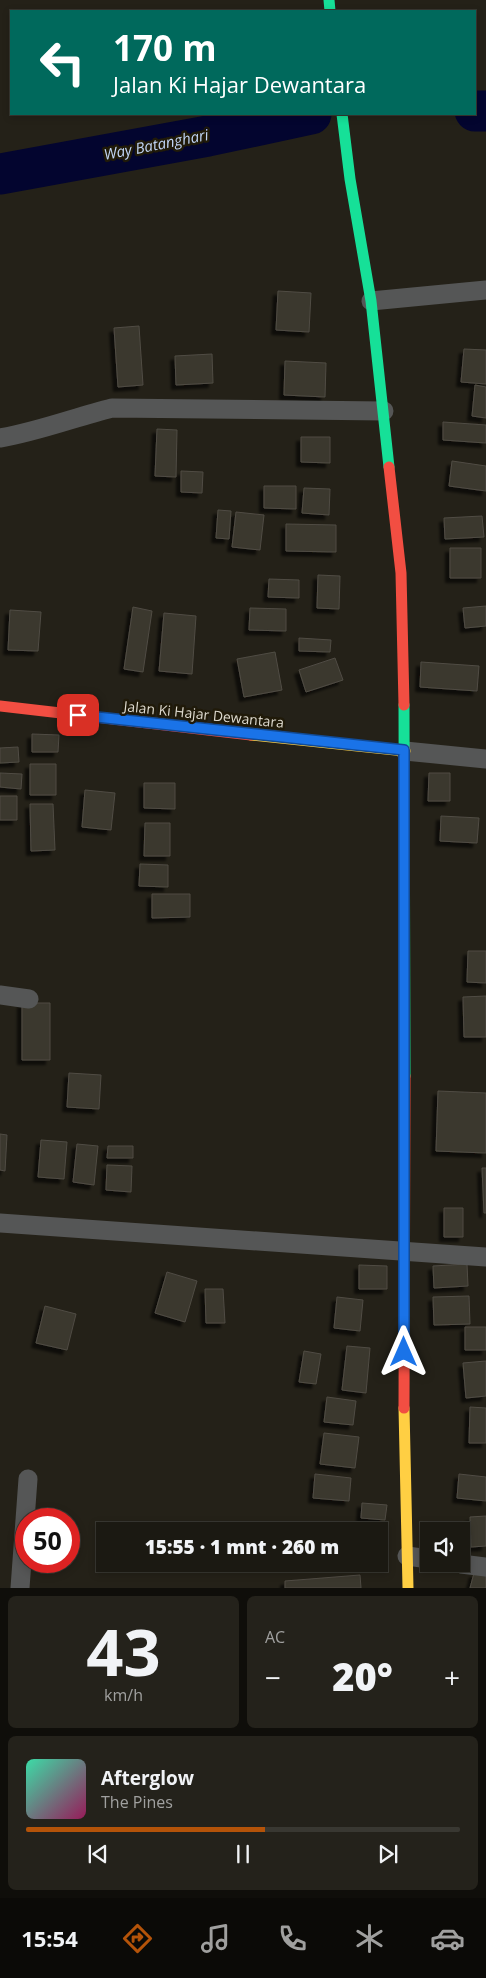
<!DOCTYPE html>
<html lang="id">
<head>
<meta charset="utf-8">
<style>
	body { margin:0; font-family:"Open Sans",sans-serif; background:#24221b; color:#f1f3f6; height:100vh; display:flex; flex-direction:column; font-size:19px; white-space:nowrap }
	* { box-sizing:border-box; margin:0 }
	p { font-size:16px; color:#a0a09f }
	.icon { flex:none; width:28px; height:28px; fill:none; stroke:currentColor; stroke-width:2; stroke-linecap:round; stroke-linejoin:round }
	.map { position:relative; height:1588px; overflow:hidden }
	.panel { display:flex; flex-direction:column; gap:8px; padding:8px; background:#0f0e0a; flex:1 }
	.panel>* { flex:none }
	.top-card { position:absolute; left:10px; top:10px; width:466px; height:105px; border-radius:0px; box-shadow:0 2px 8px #0003,0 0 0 1px #393832; background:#00695c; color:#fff; overflow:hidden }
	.buttons { position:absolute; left:420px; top:1522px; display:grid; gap:10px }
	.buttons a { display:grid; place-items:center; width:50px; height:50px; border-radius:0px; background:#1b1912; box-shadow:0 2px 8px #0003,0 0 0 1px #393832; font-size:25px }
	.speed { position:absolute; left:15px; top:1508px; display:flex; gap:10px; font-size:25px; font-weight:700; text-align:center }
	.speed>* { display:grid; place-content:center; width:65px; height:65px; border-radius:50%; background:#1b1912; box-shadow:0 2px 8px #0003,0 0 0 1px #393832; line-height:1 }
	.speed .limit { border:8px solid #d22; background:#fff; color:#111 }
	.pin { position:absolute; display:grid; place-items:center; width:42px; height:42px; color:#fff; margin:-21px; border-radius:10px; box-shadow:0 2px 8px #0006 }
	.me { position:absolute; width:55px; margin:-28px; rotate:0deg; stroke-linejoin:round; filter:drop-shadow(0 0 4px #0008) }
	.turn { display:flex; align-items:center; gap:18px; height:105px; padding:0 20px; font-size:22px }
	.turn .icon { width:65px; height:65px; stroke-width:2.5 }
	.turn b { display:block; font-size:35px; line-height:42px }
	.big { font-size:38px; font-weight:800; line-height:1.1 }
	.panel .widget { flex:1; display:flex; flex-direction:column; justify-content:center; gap:8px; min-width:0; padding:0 18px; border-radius:8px; background:#24221b }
	.panel .dial { align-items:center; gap:0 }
	.dial b { font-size:65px; line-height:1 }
	.song { display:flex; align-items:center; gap:15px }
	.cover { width:60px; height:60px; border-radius:8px; background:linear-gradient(135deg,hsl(160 70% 55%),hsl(330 70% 35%)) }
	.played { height:5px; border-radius:2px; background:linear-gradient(90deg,#b45309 55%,#393832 55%) }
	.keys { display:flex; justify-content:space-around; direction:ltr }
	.heat { display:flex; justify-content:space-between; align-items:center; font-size:28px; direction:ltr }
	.panel .tiles { flex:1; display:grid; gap:8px; grid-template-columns:1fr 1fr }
	.widget:last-child { grid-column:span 2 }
	.trip { position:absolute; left:96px; top:1522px; width:292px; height:50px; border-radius:0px; background:#1b1912; box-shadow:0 2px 8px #0003,0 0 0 1px #393832; font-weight:800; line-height:50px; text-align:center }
	.menu { display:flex; height:80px; justify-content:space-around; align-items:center; background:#0b0a07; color:#a0a09f }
	.menu .icon { width:35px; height:35px }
	.menu .current { color:#b45309 }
	.menu b { font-size:22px; color:#f1f3f6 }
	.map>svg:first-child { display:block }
</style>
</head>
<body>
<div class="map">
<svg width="486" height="1588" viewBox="0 0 486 1588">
	<defs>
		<filter id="shadow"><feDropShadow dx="-4.5" dy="4.5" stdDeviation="1" flood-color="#0009"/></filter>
	</defs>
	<rect width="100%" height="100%" fill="#242118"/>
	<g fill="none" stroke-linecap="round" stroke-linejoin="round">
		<path stroke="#03052f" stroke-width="41" d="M475 111H486
			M0 174 208 136 311 114"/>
	</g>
	<path fill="#3a372e" stroke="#504c44" filter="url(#shadow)" d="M278 291 311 293 309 332 276 330Z
		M139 326 143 385 118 387 114 328Z
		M464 349 486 350V384L461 382Z
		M212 354 213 383 176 385 175 356Z
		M285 361 326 363 325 397 284 395Z
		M475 385 486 387V418L472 416Z
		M443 422 486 425V443L443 440Z
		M157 429 177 430 176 477 155 476Z
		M301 437H330V463L301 462Z
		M452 461 486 466V491L449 486Z
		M181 471 203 472 202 493 181 492Z
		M264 486H296V509L264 508Z
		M304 488 330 489 329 515 302 513Z
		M218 510 231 511 229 539 216 538Z
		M236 512 264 515 260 550 232 547Z
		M482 516 484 537 445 539 444 518Z
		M286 524 336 525V552L286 551Z
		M450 548H481V578H450Z
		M318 575 340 576 339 609 317 608Z
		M269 579 299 580V598L268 597Z
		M486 606V626L465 628 463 608Z
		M133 607 152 611 143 672 124 669Z
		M250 608 286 609V631L249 630Z
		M10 610 41 612 38 651 8 650Z
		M164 613 196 616 192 674 159 671Z
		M299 638 331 640 330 652 299 651Z
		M275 652 282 690 244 697 237 659Z
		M335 658 343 680 306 692 299 670Z
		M421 662 479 666 477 691 420 687Z
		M32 734 59 735 58 752H32Z
		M18 747 19 762 0 763V748Z
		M30 764H56V795H30Z
		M0 773 22 774 21 789 0 787Z
		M429 773H450V801H428Z
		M144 783H175V809L144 808Z
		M85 790 115 793 111 830 82 827Z
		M0 796H17V820H0Z
		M30 804H53L55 850 31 851Z
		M441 816 479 818 477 843 440 841Z
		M145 823H170V856H144Z
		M140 864 168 865V887L139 886Z
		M152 894H190V917L152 918Z
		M468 951H486V983L467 982Z
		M486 996V1037H464L463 997Z
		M22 1003H50V1060H22Z
		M69 1073 101 1075 99 1109 67 1107Z
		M438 1091 486 1093V1153L436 1151Z
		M0 1134 7 1135 5 1171 0 1170Z
		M41 1140 67 1142 64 1179 38 1177Z
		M77 1144 98 1146 94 1185 73 1182Z
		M108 1146H133V1158H107Z
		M107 1165 132 1166 131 1192 106 1190Z
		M482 1168H486V1213H484Z
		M444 1208H463V1237H444Z
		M467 1264 468 1286 434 1288 433 1266Z
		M359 1265 387 1266V1289H359Z
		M167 1272 197 1281 185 1322 155 1313Z
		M205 1289H223L225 1323H206Z
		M469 1296 470 1324 434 1325 433 1297Z
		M337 1297 363 1300 360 1331 334 1328Z
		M45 1306 76 1314 67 1350 36 1343Z
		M465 1327H486V1350H465Z
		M347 1346 370 1348 366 1393 342 1390Z
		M304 1351 321 1354 316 1384 299 1382Z
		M486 1361V1396L466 1398 463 1363Z
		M327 1397 356 1401 353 1425 324 1422Z
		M470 1407 486 1408V1443H469Z
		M324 1433 359 1437 355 1468 320 1464Z
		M315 1474 351 1478 349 1501 313 1498Z
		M459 1474 486 1477V1501L457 1498Z
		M362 1503 387 1505 385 1520 361 1518Z
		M486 1516V1546L471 1547 470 1517Z
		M324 1529H368V1531H324Z
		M474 1573 486 1576V1588H470Z
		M360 1575 361 1588H285V1581Z"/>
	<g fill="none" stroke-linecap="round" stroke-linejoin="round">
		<path stroke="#555656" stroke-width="19" d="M371 301 486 290
			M0 438C37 432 76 417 112 408L384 411
			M405 751 486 759
			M0 995 29 999
			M0 1223 486 1257
			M407 1556 429 1559
			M461 1564 486 1567
			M20 1588 28 1479"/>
		<path stroke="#16e098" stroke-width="11" d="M329 0 330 11
			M342 114 350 179 371 301 389 467
			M404 705 405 1076"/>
		<path stroke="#ffcf43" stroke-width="11" d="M251 735 405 751
			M404 1408 408 1588"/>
		<path stroke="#f24e42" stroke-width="11" d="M389 467 401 573 404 705
			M0 706 251 735
			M404 1408 405 1076"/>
	</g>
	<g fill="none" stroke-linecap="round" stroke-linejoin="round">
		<defs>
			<path id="route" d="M78 715 404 750V1352"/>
		</defs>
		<use href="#route" stroke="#114b97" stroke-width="12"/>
		<use href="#route" stroke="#1a73e8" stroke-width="9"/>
	</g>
	<g text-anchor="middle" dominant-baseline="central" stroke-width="5" stroke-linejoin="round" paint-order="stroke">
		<g font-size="14" fill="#dedacf" stroke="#201a09">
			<text transform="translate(204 714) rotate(6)">Jalan Ki Hajar Dewantara</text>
		</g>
		<g font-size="15" font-style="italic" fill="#c2d6f7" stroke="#201a09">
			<text transform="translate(156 144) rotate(-11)">Way Batanghari</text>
		</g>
	</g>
</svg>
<div class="buttons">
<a><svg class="icon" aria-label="sound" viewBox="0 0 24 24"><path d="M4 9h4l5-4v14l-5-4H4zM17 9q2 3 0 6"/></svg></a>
</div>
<div class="speed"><div class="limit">50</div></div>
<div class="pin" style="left:78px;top:715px;background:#d93025"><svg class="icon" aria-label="arrive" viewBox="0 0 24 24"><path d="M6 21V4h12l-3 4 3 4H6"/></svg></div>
<svg class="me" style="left:404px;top:1352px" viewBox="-20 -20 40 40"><path d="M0-17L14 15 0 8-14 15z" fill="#1a73e8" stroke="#fff" stroke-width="4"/></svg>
<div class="trip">15:55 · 1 mnt · 260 m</div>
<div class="top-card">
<div class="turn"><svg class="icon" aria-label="left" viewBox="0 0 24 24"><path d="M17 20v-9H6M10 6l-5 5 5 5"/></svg><div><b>170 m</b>Jalan Ki Hajar Dewantara</div></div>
</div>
</div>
<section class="panel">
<div class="tiles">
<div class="widget dial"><b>43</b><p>km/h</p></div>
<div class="widget"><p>AC</p>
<div class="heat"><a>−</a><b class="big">20°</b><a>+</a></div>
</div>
<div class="widget">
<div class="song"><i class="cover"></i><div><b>Afterglow</b><p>The Pines</p></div></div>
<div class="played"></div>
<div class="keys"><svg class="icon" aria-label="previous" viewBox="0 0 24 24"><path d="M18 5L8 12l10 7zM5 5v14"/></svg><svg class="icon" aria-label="pause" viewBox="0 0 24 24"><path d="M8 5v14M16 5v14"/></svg><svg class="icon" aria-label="next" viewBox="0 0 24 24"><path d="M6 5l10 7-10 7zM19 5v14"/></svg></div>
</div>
</div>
</section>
<nav class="menu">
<b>15:54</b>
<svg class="icon current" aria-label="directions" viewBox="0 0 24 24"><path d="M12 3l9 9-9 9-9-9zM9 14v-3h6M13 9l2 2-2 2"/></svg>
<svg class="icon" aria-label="music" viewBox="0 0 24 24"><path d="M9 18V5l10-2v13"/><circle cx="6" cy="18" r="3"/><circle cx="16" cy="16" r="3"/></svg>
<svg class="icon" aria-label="phone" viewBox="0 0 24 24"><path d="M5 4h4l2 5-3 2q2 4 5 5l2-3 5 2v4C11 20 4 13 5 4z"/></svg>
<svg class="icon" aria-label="climate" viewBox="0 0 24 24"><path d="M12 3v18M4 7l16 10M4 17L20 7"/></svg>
<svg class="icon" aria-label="car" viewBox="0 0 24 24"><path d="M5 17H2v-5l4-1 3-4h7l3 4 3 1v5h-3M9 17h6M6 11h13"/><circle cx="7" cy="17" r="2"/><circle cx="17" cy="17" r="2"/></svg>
</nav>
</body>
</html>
